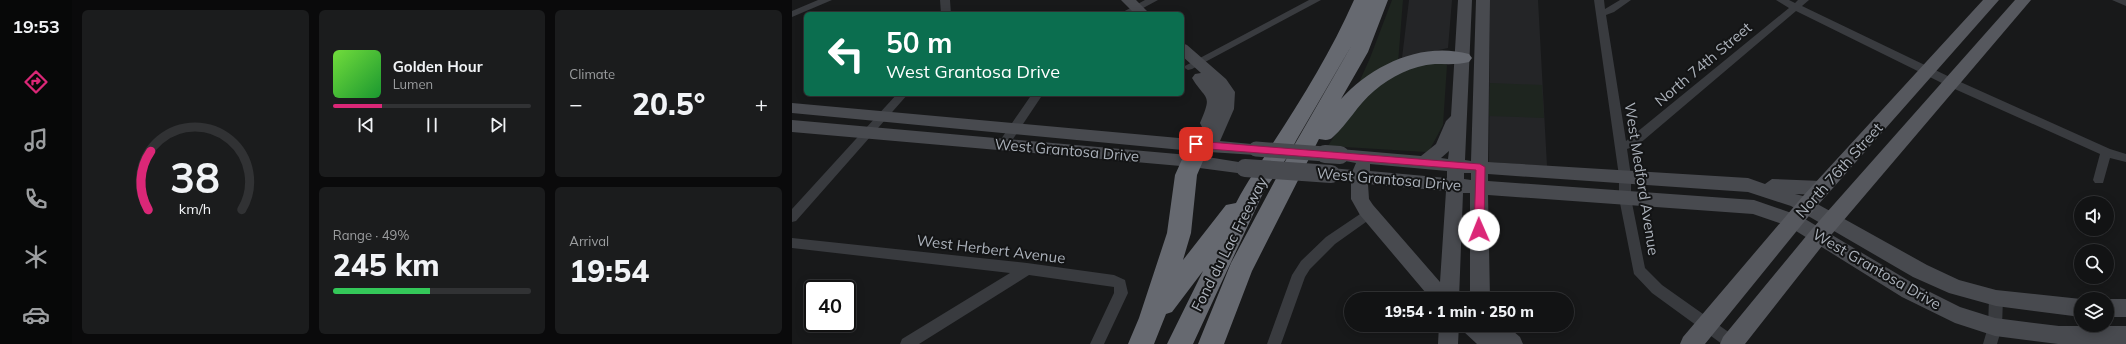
<!DOCTYPE html>
<html lang="en">
<head>
<meta charset="utf-8">
<style>
	body { margin:0; font-family:Mulish,sans-serif; background:#1b1c1d; color:#f1f3f6; height:100vh; display:flex; flex-direction:column; font-size:15px; white-space:nowrap }
	* { box-sizing:border-box; margin:0 }
	p { font-size:13px; color:#9c9ea0 }
	.icon { flex:none; width:22px; height:22px; fill:none; stroke:currentColor; stroke-width:2; stroke-linecap:round; stroke-linejoin:round }
	.map { position:relative; flex:1; overflow:hidden }
	.details { display:flex; flex-direction:column; gap:10px; padding:10px; background:#0a0a0b; width:720px }
	.details>* { flex:none }
	.top-card { position:absolute; left:12px; top:12px; width:380px; height:84px; border-radius:6px; box-shadow:0 2px 10px #0003,0 0 0 1px #313234; background:#0b6e4f; color:#fff; overflow:hidden }
	.tools { position:absolute; left:1282px; top:196px; display:grid; gap:8px }
	.tools a { display:grid; place-items:center; width:40px; height:40px; border-radius:50%; background:#121314; box-shadow:0 2px 10px #0003,0 0 0 1px #313234; font-size:20px }
	.speed { position:absolute; left:12px; top:280px; display:flex; gap:8px; font-size:20px; font-weight:700; text-align:center }
	.speed>* { display:grid; place-content:center; width:52px; height:52px; border-radius:50%; background:#121314; box-shadow:0 2px 10px #0003,0 0 0 1px #313234; line-height:1 }
	.speed .limit { border:2px solid #111; border-radius:6px; background:#fff; color:#111 }
	.pin { position:absolute; display:grid; place-items:center; width:34px; height:34px; color:#fff; margin:-17px; border-radius:8px; box-shadow:0 2px 6px #0006 }
	.me { position:absolute; width:44px; margin:-22px; rotate:359deg; stroke-linejoin:round; filter:drop-shadow(0 0 3px #0008) }
	.turn { display:flex; align-items:center; gap:14px; height:84px; padding:0 16px; font-size:18px }
	.turn .icon { width:52px; height:52px; stroke-width:2.5 }
	.turn b { display:block; font-size:28px; line-height:34px }
	.big { font-size:30px; font-weight:800; line-height:1.1 }
	.details .card { flex:1; display:flex; flex-direction:column; justify-content:center; gap:6px; min-width:0; padding:0 14px; border-radius:6px; background:#1b1c1d }
	.details .dial { align-items:center; gap:0 }
	.dial svg { height:104px; overflow:visible; fill:none; stroke:#313234; stroke-width:7; stroke-linecap:round; text-anchor:middle }
	.dial text { fill:#f1f3f6; stroke:none }
	.song { display:flex; align-items:center; gap:12px }
	.cover { width:48px; height:48px; border-radius:6px; background:linear-gradient(135deg,hsl(100 70% 55%),hsl(130 70% 35%)) }
	.played { height:4px; border-radius:2px; background:linear-gradient(90deg,#db2777 25%,#313234 25%) }
	.keys { display:flex; justify-content:space-around; direction:ltr }
	.heat { display:flex; justify-content:space-between; align-items:center; font-size:22px; direction:ltr }
	.charge { height:6px; border-radius:3px; background:linear-gradient(90deg,#34c759 49%,#313234 0) }
	.details .tiles { flex:1; display:grid; gap:10px; grid-template-columns:repeat(3,1fr) }
	.card:first-child { grid-row:span 2 }
	.trip { position:absolute; left:552px; top:292px; width:230px; height:40px; border-radius:20px; background:#121314; box-shadow:0 2px 10px #0003,0 0 0 1px #313234; font-weight:800; line-height:40px; text-align:center }
	main { display:flex; flex:1; min-height:0 }
	.menu { display:flex; flex-direction:column; width:72px; justify-content:space-around; align-items:center; background:#070808; color:#9c9ea0 }
	.menu .icon { width:28px; height:28px }
	.menu .current { color:#db2777 }
	.menu b { font-size:18px; color:#f1f3f6 }
	.map>svg:first-child { display:block }
</style>
</head>
<body>
<main>
<nav class="menu">
<b>19:53</b>
<svg class="icon current" aria-label="directions" viewBox="0 0 24 24"><path d="M12 3l9 9-9 9-9-9zM9 14v-3h6M13 9l2 2-2 2"/></svg>
<svg class="icon" aria-label="music" viewBox="0 0 24 24"><path d="M9 18V5l10-2v13"/><circle cx="6" cy="18" r="3"/><circle cx="16" cy="16" r="3"/></svg>
<svg class="icon" aria-label="phone" viewBox="0 0 24 24"><path d="M5 4h4l2 5-3 2q2 4 5 5l2-3 5 2v4C11 20 4 13 5 4z"/></svg>
<svg class="icon" aria-label="climate" viewBox="0 0 24 24"><path d="M12 3v18M4 7l16 10M4 17L20 7"/></svg>
<svg class="icon" aria-label="car" viewBox="0 0 24 24"><path d="M5 17H2v-5l4-1 3-4h7l3 4 3 1v5h-3M9 17h6M6 11h13"/><circle cx="7" cy="17" r="2"/><circle cx="17" cy="17" r="2"/></svg>
</nav>
<section class="details">
<div class="tiles">
<div class="card dial"><svg viewBox="0 0 100 80">
<path d="M14 69A42 42 0 1 1 86 69"/>
<path d="M14 69A42 42 0 0 1 16 24" stroke="#db2777"/>
<text x="50" y="56" font-size="32" font-weight="700">38</text>
<text x="50" y="72" font-size="11">km/h</text>
</svg></div>
<div class="card">
<div class="song"><i class="cover"></i><div><b>Golden Hour</b><p>Lumen</p></div></div>
<div class="played"></div>
<div class="keys"><svg class="icon" aria-label="previous" viewBox="0 0 24 24"><path d="M18 5L8 12l10 7zM5 5v14"/></svg><svg class="icon" aria-label="pause" viewBox="0 0 24 24"><path d="M8 5v14M16 5v14"/></svg><svg class="icon" aria-label="next" viewBox="0 0 24 24"><path d="M6 5l10 7-10 7zM19 5v14"/></svg></div>
</div>
<div class="card"><p>Climate</p>
<div class="heat"><a>−</a><b class="big">20.5°</b><a>+</a></div>
</div>
<div class="card"><p>Range · 49%</p><b class="big">245 km</b><div class="charge"></div></div>
<div class="card"><p>Arrival</p><b class="big">19:54</b></div>
</div>
</section>
<div class="map">
<svg width="1334" height="344" viewBox="0 0 1334 344">
	<rect width="100%" height="100%" fill="#18191a"/>
	<path fill="#242527" d="M617 0H660L656 48 610 58Z
		M698 0H746L755 166 697 162Z"/>
	<path fill="#1e251f" d="M600 0H611L606 63 565 87 578 58Z
		M646 61 655 65 651 125 637 151 634 152 536 146 561 106 612 67Z
		M698 83 750 85 752 118 697 116Z"/>
	<g fill="none" stroke-linecap="round" stroke-linejoin="round">
		<path fill="#393b3f" fill-rule="evenodd" d="M26 0H40L0 17V11Z
			M148 0H158L159 14H149Z
			M353 0H366L340 14H332L331 12Z
			M517 0H529L400 69 396 70 391 67Z
			M802 0H812L813 9 828 0H839L822 12 814 15 834 141 997 8 984 0H997L1003 3 1006 0H1017L1010 6 1164 80 1318 149 1334 154V162L1318 158 1311 183H1303L1301 180 1308 154 1156 86 1004 11 846 145 835 149 839 176V198L853 268 870 285 945 338 947 343 930 344 860 293 842 274 827 198V176Z
			M1320 0H1334V6Z
			M105 94H116L4 221 0 222V209Z
			M240 94H251L215 148H207L205 145 207 142Z
			M577 208 581 209 583 213 581 217 543 244 518 269 513 277 489 344H475L500 275 509 261 534 237Z
			M0 238 235 263 322 275 333 280 336 293 312 344H298L322 293V287L237 275 127 344H108L110 339 218 273 0 248Z
			M1204 292 1209 294 1211 298 1210 327 1205 344H1191L1196 327 1197 298 1199 294Z"/>
		<path fill="#484a4f" fill-rule="evenodd" d="M329 0H344L358 14H343Z
			M666 0H680L673 160 679 161 684 0H698L696 162 956 178 973 184 980 179 1030 181 1036 183 1039 188 1036 193 1030 195 1003 194 1011 196 1135 265 1167 280 1204 290 1289 299V317L1204 306 1157 293 1121 277 999 206 956 192 696 174V181L962 200 1008 216 1124 285 1168 307 1203 318 1267 326H1334V344H1266L1203 336 1163 323 1110 297 996 226 961 214 696 195 698 299H678V193H671L667 299H639L568 215 559 199V182L533 179 530 174 533 169 539 168 561 170 564 163 542 159 540 155 542 151 548 149 629 156 644 144 654 121 659 116ZM657 151 656 159 649 158ZM578 164 655 171V178L578 171ZM672 173H679V180L672 179ZM576 184 654 191 648 282 581 205 577 199Z
			M390 43 395 45 434 79 443 92 442 109 428 141 470 145 472 149 470 153 464 155 417 152 409 156 459 164 461 168 459 172 453 174 400 167 0 132V120L408 156 403 154 401 151 0 113V103L409 140 418 128 410 127 408 123C421 93 414 101 400 78L403 74 409 73 390 56Z
			M1315 299H1334V317H1315Z
			M647 325H667L666 344H646Z
			M668 325H714L728 337 731 344H685L671 331Z"/>
		<path fill="#56585e" fill-rule="evenodd" d="M1191 0H1207L1025 206 913 344H888L891 337 1011 196Z
			M1223 0H1239L1034 241 953 344H928L931 337 1020 229Z"/>
		<path fill="#666970" fill-rule="evenodd" d="M562 0H596L576 52 549 99C580 65 630 41 677 54L680 58 677 62C666 65 654 64 643 64 619 66 600 76 582 91 566 104 555 125 541 137 537 141 532 140 527 139L460 271 432 344H406L439 263 505 139 561 43 496 156 472 191 401 344H375L411 271 380 312 374 314 362 344H336L347 318 375 233 383 175 392 155 400 153 408 155 411 161 405 175 399 233 391 260 434 205 444 203C455 181 469 163 481 143 511 97 540 50 562 0Z"/>
		<path stroke="#484a4f" stroke-width="15" d="M464 149 547 155"/>
		<path stroke="#484a4f" stroke-width="18" d="M533 154 548 155
			M453 168 539 174"/>
	</g>
	<path fill="#db2777" stroke="#8e194d" d="M404 141 688 164 693 167 692 230 687 234 682 230 684 170 404 148 400 144Z"/>
	<g text-anchor="middle" dominant-baseline="central" stroke-width="4" stroke-linejoin="round" paint-order="stroke">
		<g font-size="15" fill="#abb1ba" stroke="#131415">
			<text transform="translate(911 64) rotate(-40)">North 74th Street</text>
			<text transform="translate(275 150) rotate(5)">West Grantosa Drive</text>
			<text transform="translate(1047 170) rotate(-48)">North 76th Street</text>
			<text transform="translate(597 179) rotate(5)">West Grantosa Drive</text>
			<text transform="translate(850 179) rotate(81)">West Medford Avenue</text>
			<text transform="translate(437 244) rotate(-63)">Fond du Lac Freeway</text>
			<text transform="translate(199 249) rotate(7)">West Herbert Avenue</text>
			<text transform="translate(1085 269) rotate(30)">West Grantosa Drive</text>
		</g>
	</g>
</svg>
<div class="tools">
<a><svg class="icon" aria-label="sound" viewBox="0 0 24 24"><path d="M4 9h4l5-4v14l-5-4H4zM17 9q2 3 0 6"/></svg></a>
<a><svg class="icon" aria-label="search" viewBox="0 0 24 24"><circle cx="10" cy="10" r="6"/><path d="M15 15l6 6"/></svg></a>
<a><svg class="icon" aria-label="layers" viewBox="0 0 24 24"><path d="M12 4l9 5-9 5-9-5zM3 14l9 5 9-5"/></svg></a>
</div>
<div class="speed"><div class="limit">40</div></div>
<div class="pin" style="left:404px;top:144px;background:#d93025"><svg class="icon" aria-label="arrive" viewBox="0 0 24 24"><path d="M6 21V4h12l-3 4 3 4H6"/></svg></div>
<svg class="me" style="left:687px;top:230px" viewBox="-20 -20 40 40"><circle r="19" fill="#fff"/><path d="M0-13L10 11 0 6-10 11z" fill="#db2777"/></svg>
<div class="trip">19:54 · 1 min · 250 m</div>
<div class="top-card">
<div class="turn"><svg class="icon" aria-label="left" viewBox="0 0 24 24"><path d="M17 20v-9H6M10 6l-5 5 5 5"/></svg><div><b>50 m</b>West Grantosa Drive</div></div>
</div>
</div>
</main>
</body>
</html>
